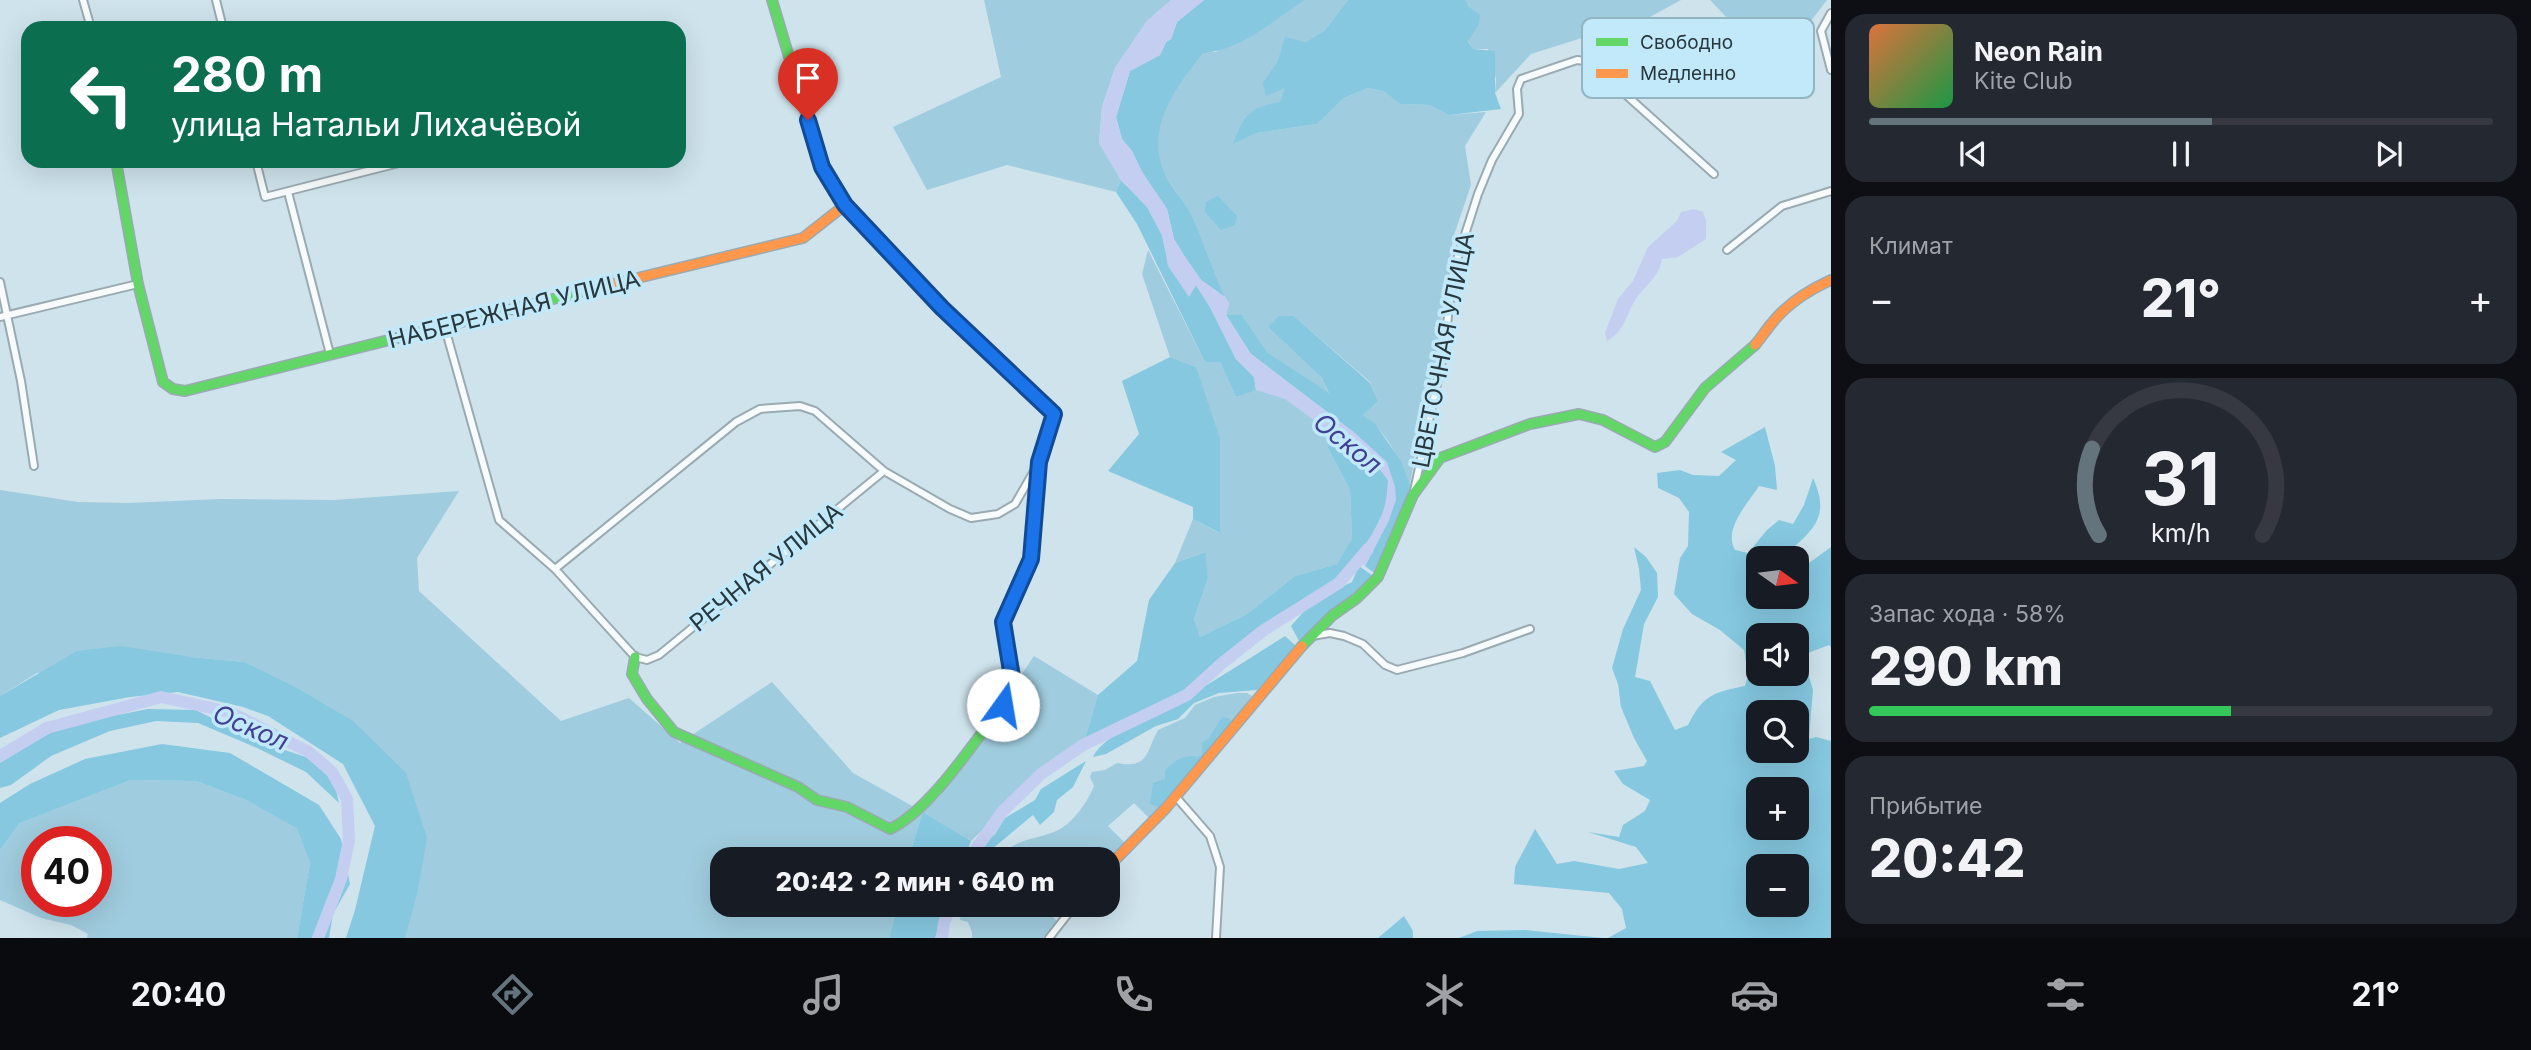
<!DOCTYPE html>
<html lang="ru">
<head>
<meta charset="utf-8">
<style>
	body { margin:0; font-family:Inter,sans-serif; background:#242831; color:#f1f3f6; height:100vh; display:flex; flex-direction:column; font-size:26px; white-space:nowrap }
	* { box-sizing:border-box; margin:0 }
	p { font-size:23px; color:#9ea1a6 }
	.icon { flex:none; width:38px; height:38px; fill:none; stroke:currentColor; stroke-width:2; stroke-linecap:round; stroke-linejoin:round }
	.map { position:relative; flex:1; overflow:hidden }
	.sheet { display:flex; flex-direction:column; gap:14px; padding:14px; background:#0d0f14; width:700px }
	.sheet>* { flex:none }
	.banner { position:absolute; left:21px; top:21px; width:665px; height:147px; border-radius:21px; box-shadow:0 7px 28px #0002; background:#0b6e4f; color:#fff; overflow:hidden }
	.needle { width:46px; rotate:104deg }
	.fabs { position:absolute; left:1746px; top:546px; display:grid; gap:14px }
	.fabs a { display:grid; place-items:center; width:63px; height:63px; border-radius:14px; background:#171b24; box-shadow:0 7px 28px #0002; font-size:35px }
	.speed { position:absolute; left:21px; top:826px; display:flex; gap:14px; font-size:35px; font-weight:700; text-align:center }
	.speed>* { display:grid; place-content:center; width:91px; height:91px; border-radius:50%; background:#171b24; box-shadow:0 7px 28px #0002; line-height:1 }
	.speed .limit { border:10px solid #d22; background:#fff; color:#111 }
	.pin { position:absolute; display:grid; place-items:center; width:60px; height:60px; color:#fff; margin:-72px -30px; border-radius:50% 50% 50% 0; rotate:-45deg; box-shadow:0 0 7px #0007 }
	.pin .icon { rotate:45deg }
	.me { position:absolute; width:77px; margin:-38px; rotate:13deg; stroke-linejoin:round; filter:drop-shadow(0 0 5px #0008) }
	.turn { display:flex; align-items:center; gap:24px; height:147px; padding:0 35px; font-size:32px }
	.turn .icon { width:91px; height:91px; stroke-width:2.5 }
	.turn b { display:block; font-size:49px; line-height:60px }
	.big { font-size:52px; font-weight:800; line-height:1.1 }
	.sheet .widget { flex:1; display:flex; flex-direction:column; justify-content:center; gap:10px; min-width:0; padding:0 24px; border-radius:21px; background:#242831 }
	.sheet .dial { align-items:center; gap:0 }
	.dial svg { height:182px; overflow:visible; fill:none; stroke:#363941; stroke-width:7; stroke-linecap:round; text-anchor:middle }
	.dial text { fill:#f1f3f6; stroke:none }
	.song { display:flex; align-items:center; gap:21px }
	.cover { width:84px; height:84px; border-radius:10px; background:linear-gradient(135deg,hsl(20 70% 55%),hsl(140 70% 35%)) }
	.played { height:7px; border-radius:4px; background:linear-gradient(90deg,#63747c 55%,#363941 55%) }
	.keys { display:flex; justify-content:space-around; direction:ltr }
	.heat { display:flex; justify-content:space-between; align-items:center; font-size:38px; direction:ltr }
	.charge { height:10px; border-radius:5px; background:linear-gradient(90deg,#34c759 58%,#363941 0) }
	.trip { position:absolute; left:710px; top:847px; width:410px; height:70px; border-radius:21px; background:#171b24; box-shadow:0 7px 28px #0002; font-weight:800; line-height:70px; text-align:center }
	.menu { display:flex; height:112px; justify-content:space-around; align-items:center; background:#090b0e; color:#9ea1a6 }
	.menu .icon { width:49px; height:49px }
	.menu .active { color:#63747c }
	.menu b { font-size:32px; color:#f1f3f6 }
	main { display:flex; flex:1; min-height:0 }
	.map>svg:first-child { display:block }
</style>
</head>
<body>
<main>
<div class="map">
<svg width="1831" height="938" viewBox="0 0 1831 938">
	<rect width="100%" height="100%" fill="#cee3ec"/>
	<path fill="#9fccde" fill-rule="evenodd" d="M984 0H1171L1147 21 1115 68 1102 107 1099 143 1121 180 1116 192 1007 165 927 190 893 127 1001 77Z
		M1305 0H1348L1325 30 1306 42 1285 38 1277 62 1264 83 1286 88 1280 103C1253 106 1241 117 1234 143L1257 133 1317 124 1344 98 1368 88 1383 91 1400 104 1431 105 1449 115 1486 112 1465 146 1471 185 1453 238 1435 364 1419 428 1410 485C1400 458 1386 432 1363 415L1378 401 1370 382 1294 316 1268 327 1322 378 1329 394 1268 353 1242 315H1226L1229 303C1211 276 1203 244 1190 214 1184 200 1172 188 1164 174 1141 131 1178 85 1203 52H1216Z
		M1466 0H1681L1626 30 1585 37 1531 54 1495 93 1496 79 1488 49H1473L1468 40 1478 26Z
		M1710 0H1827L1775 68Z
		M1148 250 1205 362H1220L1236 397C1242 395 1251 390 1257 390 1283 390 1317 421 1334 439L1327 446 1350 490 1352 538 1337 564 1295 576 1247 614 1200 637 1194 619 1208 578 1204 552 1175 563 1193 519 1219 533 1196 367 1170 357 1142 274Z
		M0 490 78 502 128 503 221 499 334 500 459 491 417 558 419 591 561 721 629 698 680 743 772 682 853 773 923 812 939 797 1034 656 1098 695 1083 745 1041 774 971 841 923 812 908 859H723V905H898L889 938H405L427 838 244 662 191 657 37 673 0 696Z
		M1237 693H1247L1252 696 1231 726 1151 820 1134 803 1108 826 1125 843 1108 861 1001 859C1009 840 1037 839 1054 832 1072 825 1087 803 1094 786L1090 777 1092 772 1105 770 1117 763C1149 769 1146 752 1158 730L1185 718 1195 705 1214 697Z
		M131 780 196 781 246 800 297 827 310 863 297 938H87L88 934 71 925 41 918 0 900V850L20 823ZM37 842H96V901H37Z
		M962 905H1069L1064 911 1059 907 1052 916 1057 921 1045 938H972V932L968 922 960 920Z"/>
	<path fill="#85c8e0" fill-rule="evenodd" d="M1204 0H1305C1273 20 1242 50 1203 53 1177 86 1146 126 1163 170 1168 185 1182 197 1189 211 1203 239 1211 269 1225 297L1201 280 1185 257 1174 239 1167 209 1142 172 1132 151 1122 139 1116 117 1130 71 1160 55 1166 42 1171 39 1177 22Z
		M1348 0H1466L1469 7 1480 15 1478 26 1468 41 1473 49 1495 51V93L1501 109 1449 115 1430 105 1400 104 1383 91 1368 88 1344 98 1317 124 1257 133 1233 144C1243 115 1251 107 1280 102L1285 88 1266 96 1263 83 1277 62 1285 37 1306 42 1325 30Z
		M1121 180 1147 207 1162 235 1169 266 1189 296 1196 285 1210 307 1236 359 1254 377 1256 390 1236 397 1220 362H1205L1137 224 1116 192Z
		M1218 196 1237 216 1235 225 1221 230 1205 212 1206 202Z
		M1226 315H1242L1268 353 1329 393 1322 378 1268 327 1279 316H1294L1370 383 1378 401 1363 415 1375 424 1401 461 1410 485 1405 514 1377 575 1365 566 1389 520 1395 487 1356 434 1251 354Z
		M1170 357 1196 367 1220 439V533L1193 519V507L1108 471 1139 434 1122 381Z
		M1765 427 1775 466 1777 490 1759 486C1748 503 1723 529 1735 550L1748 553 1767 530 1779 520 1793 524 1804 505 1813 478C1831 517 1813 530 1786 554L1785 558H1759V597H1797V572L1799 573 1809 563 1831 547V647L1829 645 1808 653 1805 663 1813 690 1809 739 1816 737 1831 741V938H1608L1626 928 1622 909 1609 893 1514 884 1515 867 1535 829 1557 864 1574 861 1619 869 1648 863 1636 847 1588 832 1619 837 1623 825 1645 811 1650 800 1623 784 1614 771 1644 766 1647 761 1634 738 1621 707 1618 684 1612 668 1623 629 1641 590 1639 569 1634 547 1646 557 1657 573 1658 597 1644 624 1635 677 1650 681 1675 730 1688 725C1703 695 1714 692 1745 686L1748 675 1744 650 1720 630 1692 614 1674 594 1680 558 1688 546 1689 512 1679 498 1658 488 1657 473 1680 470 1693 475 1719 476 1736 460 1721 452ZM1759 635H1797V674H1759ZM1759 712H1797V751H1759ZM1759 789H1797V828H1759ZM1797 866V905H1759V866Z
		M1334 439 1379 468 1388 480 1387 505 1369 541 1354 558 1339 583 1264 630 1221 664 1187 695 1083 745 1098 695 1137 661 1149 600 1175 563 1205 552 1208 578 1194 619 1200 637 1247 614 1295 576 1337 564 1352 538 1350 490 1327 446Z
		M1359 566 1376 578 1300 643 1291 626 1315 599 1352 582Z
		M1285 636 1296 646 1257 690 1219 693 1194 703 1178 719 1156 726 1106 754 1093 757C1105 732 1164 711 1188 696 1221 677 1253 656 1285 636Z
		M121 646 191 657 244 662 295 687 353 721 406 773 427 838 417 894 405 938H346L355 910 375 826 343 764 268 716 243 707 178 692 130 697 59 710 0 738V696L77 651Z
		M148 709 196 710 257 741 309 758 334 781 339 803 306 772 257 748 198 723 156 721 110 731 51 756 11 785 0 788V763L39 736 82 722Z
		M1222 717 1230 719 1231 724 1221 733 1209 754 1204 755 1202 763 1162 808 1150 804 1153 783 1165 779V770C1173 762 1186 753 1198 757L1202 755V743L1209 738Z
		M162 744 230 753 319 805 341 839 350 884 333 914 329 938H297L310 863 297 828 246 800 196 781 131 780 20 823 0 850V803L30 784 85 759Z
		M1086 761 1073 787 1057 800 1054 812 1040 825 1033 815 981 858 983 845 995 834 1005 818 1035 800 1041 789Z
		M923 812 971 841 964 859H908Z
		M898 905H946L935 938H889Z
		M1404 916 1413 931V938H1378Z
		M1525 930 1603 938H1459L1477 931Z"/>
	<path fill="#c4cef1" d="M1171 0H1204L1177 22 1171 39 1166 42 1160 55 1130 71 1116 117 1122 139 1132 151 1142 172 1167 209 1174 239 1185 257 1201 280 1225 297 1229 303 1226 316 1251 354 1356 434 1387 462 1395 487 1396 500 1389 520 1365 566 1354 558C1376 532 1387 514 1388 480L1379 468 1334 439 1319 424 1285 399 1256 390 1254 377 1236 359 1210 307 1196 285 1189 297 1168 266 1162 235 1147 207 1121 180 1099 143 1102 107 1115 68 1147 21Z
		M1694 209 1703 212 1706 220V239L1678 257 1662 259C1659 276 1649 282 1638 296 1626 312 1626 331 1607 341L1605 333 1618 299 1633 281 1648 247 1677 221 1681 212Z"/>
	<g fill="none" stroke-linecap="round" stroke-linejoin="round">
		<path stroke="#c4cef1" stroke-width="12" d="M0 756 47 728 161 697 230 712 309 752 332 772 347 799 349 840 341 879 318 938
			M969 859 1002 812 1041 774 1083 745 1187 695 1221 664 1264 630 1339 583 1368 549
			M942 938 944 923 951 905"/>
		<defs>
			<path id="street" d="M83 0 91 28
				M216 0 223 28
				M1831 13 1821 31 1831 70
				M256 161 265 197 407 161
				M288 192 330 354
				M1727 250 1782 206 1831 191
				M0 282 21 381 34 466
				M0 317 138 284
				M445 328 499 520 555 569 635 657 647 660 659 655 884 471
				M1423 452 1440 458
				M1414 491 1444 351 1453 272 1478 194 1492 160 1519 114 1517 89 1521 79 1577 60 1593 62 1625 94 1714 174
				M555 569 736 422 760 409 800 406 815 411 884 471 950 509 971 518 998 514 1015 504 1038 464
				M1312 636 1330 633 1344 636 1363 644 1385 665 1397 670 1463 653 1530 629
				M1176 797 1210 836 1220 867 1216 938
				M1049 938 1075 905"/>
			<path id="fast" d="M772 0 822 167 845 205 942 308 1054 414 1039 464
				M116 161 138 284 163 382 173 389 185 391 613 284
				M1302 646 1333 615 1357 598 1378 577 1413 495 1440 458 1530 424 1579 414 1603 420 1655 447 1665 442 1705 388 1755 345
				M635 657 632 674 647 699 674 732 798 787 817 800 847 807 890 829C929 811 972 745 999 710"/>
			<path id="slow" d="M613 284 803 238 845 205
				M1755 345C1761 338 1766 330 1772 323 1787 304 1809 290 1831 280
				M999 710 1003 705 1011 677 1003 622 1031 559 1039 464
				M1108 867 1166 808 1302 646"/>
		</defs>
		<use href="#street" stroke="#9aaab1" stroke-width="10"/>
		<use href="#fast" stroke="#9aaab1" stroke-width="12"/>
		<use href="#slow" stroke="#9aaab1" stroke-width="12"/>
		<use href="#street" stroke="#f8fbfc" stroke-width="6"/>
		<use href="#fast" stroke="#63d668" stroke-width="9"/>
		<use href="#slow" stroke="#ff974d" stroke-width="9"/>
	</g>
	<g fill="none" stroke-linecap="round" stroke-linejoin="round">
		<defs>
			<path id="route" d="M808 120 822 167 845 205 942 308 1054 414 1039 462 1031 559 1003 622 1012 677 1003 705"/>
		</defs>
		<use href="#route" stroke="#114b97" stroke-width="18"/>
		<use href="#route" stroke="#1a73e8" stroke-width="12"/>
	</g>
	<g text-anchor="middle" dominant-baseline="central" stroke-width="7" stroke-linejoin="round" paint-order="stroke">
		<g font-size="24" fill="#29383f" stroke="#c1e9f9">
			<text transform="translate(514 309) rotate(-14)">НАБЕРЕЖНАЯ УЛИЦА</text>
			<text transform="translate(1443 350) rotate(-79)">ЦВЕТОЧНАЯ УЛИЦА</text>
			<text transform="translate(766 567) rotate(-39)">РЕЧНАЯ УЛИЦА</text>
		</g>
		<g font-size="26" font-style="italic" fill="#423f96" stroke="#c1e9f9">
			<text transform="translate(1348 443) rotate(39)">Оскол</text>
			<text transform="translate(251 727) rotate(23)">Оскол</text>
		</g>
	</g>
	<rect x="1582" y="18" width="232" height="80" rx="10" fill="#c1e9f9" stroke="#93b4c1" stroke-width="2"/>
	<rect x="1596" y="38" width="32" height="8" fill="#63d668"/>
	<rect x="1596" y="69" width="32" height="9" fill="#ff974d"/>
	<g font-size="19" fill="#29383f">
		<text x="1640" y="49">Свободно</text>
		<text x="1640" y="80">Медленно</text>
	</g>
</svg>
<div class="fabs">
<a><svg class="needle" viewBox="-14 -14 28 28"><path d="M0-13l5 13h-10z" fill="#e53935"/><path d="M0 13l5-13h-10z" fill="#9ea1a6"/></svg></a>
<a><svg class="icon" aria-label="sound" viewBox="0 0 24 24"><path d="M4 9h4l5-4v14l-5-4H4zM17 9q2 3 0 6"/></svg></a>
<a><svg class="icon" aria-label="search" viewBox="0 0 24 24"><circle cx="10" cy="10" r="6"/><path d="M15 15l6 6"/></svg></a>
<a>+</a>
<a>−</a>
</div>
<div class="speed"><div class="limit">40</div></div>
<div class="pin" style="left:808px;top:120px;background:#d93025"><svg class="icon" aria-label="arrive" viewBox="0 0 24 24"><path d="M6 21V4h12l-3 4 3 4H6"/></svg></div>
<svg class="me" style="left:1003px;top:705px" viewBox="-20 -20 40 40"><circle r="19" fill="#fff"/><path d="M0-13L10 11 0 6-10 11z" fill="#1a73e8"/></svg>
<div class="trip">20:42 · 2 мин · 640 m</div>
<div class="banner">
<div class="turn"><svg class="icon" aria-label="left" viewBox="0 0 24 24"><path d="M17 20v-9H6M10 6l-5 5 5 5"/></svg><div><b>280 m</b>улица Натальи Лихачёвой</div></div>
</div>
</div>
<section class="sheet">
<div class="widget">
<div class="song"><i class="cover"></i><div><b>Neon Rain</b><p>Kite Club</p></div></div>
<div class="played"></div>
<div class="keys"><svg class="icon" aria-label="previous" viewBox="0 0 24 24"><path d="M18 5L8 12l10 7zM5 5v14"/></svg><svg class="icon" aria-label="pause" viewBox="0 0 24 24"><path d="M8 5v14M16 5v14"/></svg><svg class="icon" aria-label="next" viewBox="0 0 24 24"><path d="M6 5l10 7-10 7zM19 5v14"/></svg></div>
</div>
<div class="widget"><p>Климат</p>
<div class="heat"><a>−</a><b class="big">21°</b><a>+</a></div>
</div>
<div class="widget dial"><svg viewBox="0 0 100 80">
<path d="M14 69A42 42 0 1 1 86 69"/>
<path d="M14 69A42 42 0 0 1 11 31" stroke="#63747c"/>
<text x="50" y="56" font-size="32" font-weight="700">31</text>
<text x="50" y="72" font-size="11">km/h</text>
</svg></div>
<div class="widget"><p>Запас хода · 58%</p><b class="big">290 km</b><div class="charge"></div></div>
<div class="widget"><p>Прибытие</p><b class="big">20:42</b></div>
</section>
</main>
<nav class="menu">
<b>20:40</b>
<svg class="icon active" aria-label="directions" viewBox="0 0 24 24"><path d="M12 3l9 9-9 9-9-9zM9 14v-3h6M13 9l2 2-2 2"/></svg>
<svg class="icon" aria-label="music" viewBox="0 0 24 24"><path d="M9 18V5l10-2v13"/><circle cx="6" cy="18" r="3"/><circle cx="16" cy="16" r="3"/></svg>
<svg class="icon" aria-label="phone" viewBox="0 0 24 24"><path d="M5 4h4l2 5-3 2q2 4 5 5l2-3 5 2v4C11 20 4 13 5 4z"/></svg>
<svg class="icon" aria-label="climate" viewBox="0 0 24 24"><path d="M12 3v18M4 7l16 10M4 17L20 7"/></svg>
<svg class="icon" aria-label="car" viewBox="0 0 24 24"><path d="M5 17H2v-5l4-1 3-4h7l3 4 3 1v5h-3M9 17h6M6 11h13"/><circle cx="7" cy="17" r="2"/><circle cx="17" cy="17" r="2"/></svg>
<svg class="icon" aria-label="filters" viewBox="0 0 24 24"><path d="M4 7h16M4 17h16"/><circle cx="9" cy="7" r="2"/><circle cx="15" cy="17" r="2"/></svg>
<b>21°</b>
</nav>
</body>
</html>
